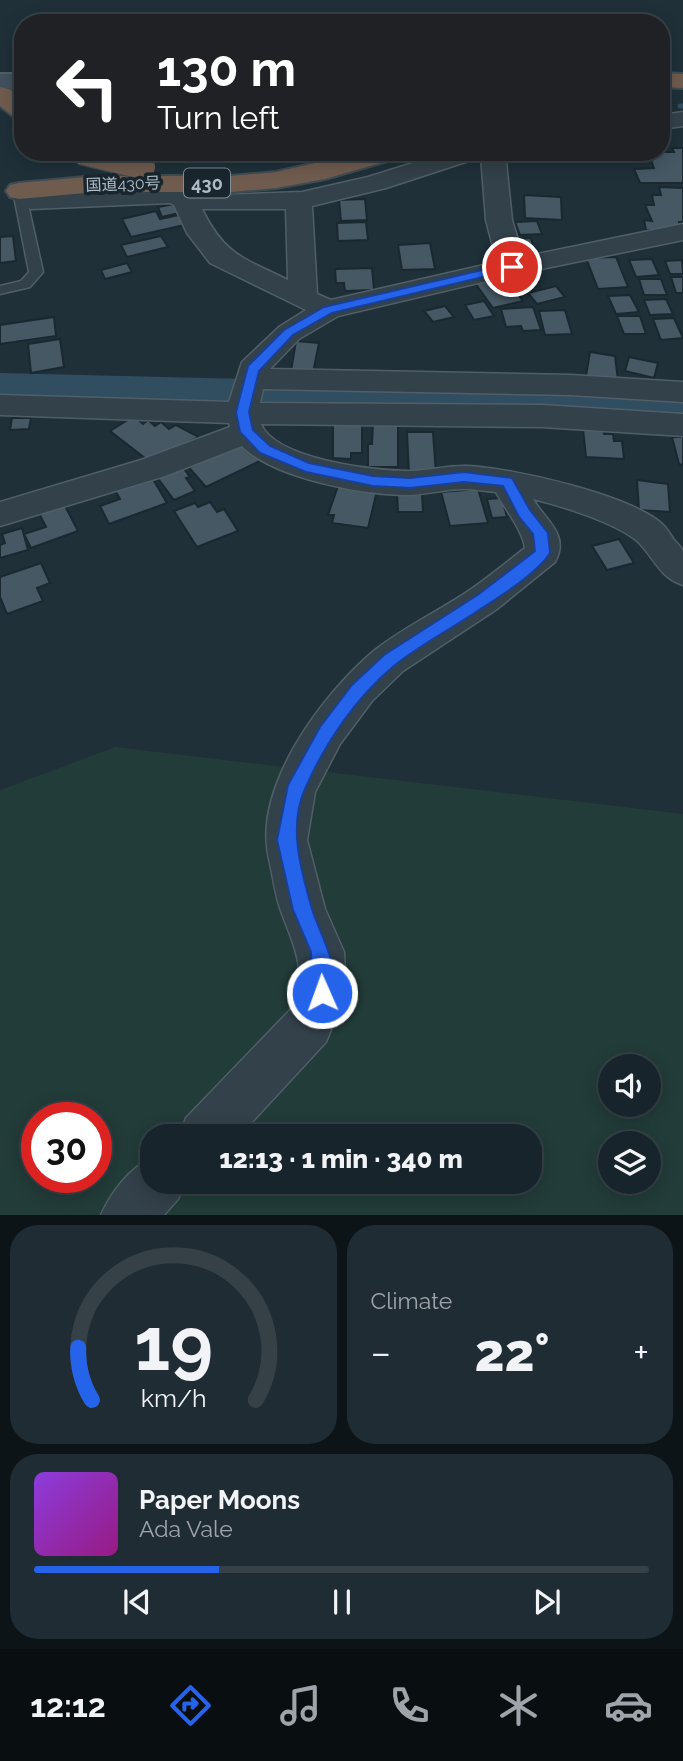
<!DOCTYPE html>
<html lang="en">
<head>
<meta charset="utf-8">
<style>
	body { margin:0; font-family:Raleway,"Noto Sans JP",sans-serif; background:#202c33; color:#f1f3f6; height:100vh; display:flex; flex-direction:column; font-size:26px; white-space:nowrap }
	* { box-sizing:border-box; margin:0 }
	p { font-size:23px; color:#9ea4a9 }
	.icon { flex:none; width:38px; height:38px; fill:none; stroke:currentColor; stroke-width:2; stroke-linecap:round; stroke-linejoin:round }
	.map { position:relative; height:1215px; overflow:hidden }
	.drawer { display:flex; flex-direction:column; gap:10px; padding:10px; background:#0d1418; flex:1 }
	.drawer>* { flex:none }
	.hud { position:absolute; left:14px; top:14px; width:656px; height:147px; border-radius:28px; box-shadow:0 4px 18px #0003,0 0 0 2px #364147; background:#202124; color:#fff; overflow:hidden }
	.buttons { position:absolute; left:598px; top:1054px; display:grid; gap:14px }
	.buttons a { display:grid; place-items:center; width:63px; height:63px; border-radius:50%; background:#17242b; box-shadow:0 4px 18px #0003,0 0 0 2px #364147; font-size:35px }
	.speed { position:absolute; left:21px; top:1102px; display:flex; gap:14px; font-size:35px; font-weight:700; text-align:center }
	.speed>* { display:grid; place-content:center; width:91px; height:91px; border-radius:50%; background:#17242b; box-shadow:0 4px 18px #0003,0 0 0 2px #364147; line-height:1 }
	.speed .limit { border:10px solid #d22; background:#fff; color:#111 }
	.pin { position:absolute; display:grid; place-items:center; width:60px; height:60px; color:#fff; margin:-30px; border:4px solid #fff; border-radius:50%; box-shadow:0 2px 7px #0007 }
	.me { position:absolute; width:77px; margin:-38px; rotate:358deg; stroke-linejoin:round; filter:drop-shadow(0 0 5px #0008) }
	.turn { display:flex; align-items:center; gap:24px; height:147px; padding:0 28px; font-size:32px }
	.turn .icon { width:91px; height:91px; stroke-width:2.5 }
	.turn b { display:block; font-size:49px; line-height:60px }
	.big { font-size:52px; font-weight:800; line-height:1.1 }
	.drawer .widget { flex:1; display:flex; flex-direction:column; justify-content:center; gap:10px; min-width:0; padding:0 24px; border-radius:28px; background:#202c33 }
	.drawer .dial { align-items:center; gap:0 }
	.dial svg { height:182px; overflow:visible; fill:none; stroke:#364147; stroke-width:7; stroke-linecap:round; text-anchor:middle }
	.dial text { fill:#f1f3f6; stroke:none }
	.song { display:flex; align-items:center; gap:21px }
	.cover { width:84px; height:84px; border-radius:10px; background:linear-gradient(135deg,hsl(270 70% 55%),hsl(310 70% 35%)) }
	.played { height:7px; border-radius:4px; background:linear-gradient(90deg,#2563eb 30%,#364147 30%) }
	.keys { display:flex; justify-content:space-around; direction:ltr }
	.heat { display:flex; justify-content:space-between; align-items:center; font-size:38px; direction:ltr }
	.drawer .tiles { flex:1; display:grid; gap:10px; grid-template-columns:1fr 1fr }
	.widget:last-child { grid-column:span 2 }
	.trip { position:absolute; left:140px; top:1124px; width:402px; height:70px; border-radius:28px; background:#17242b; box-shadow:0 4px 18px #0003,0 0 0 2px #364147; font-weight:800; line-height:70px; text-align:center }
	.menu { display:flex; height:112px; justify-content:space-around; align-items:center; background:#090e11; color:#9ea4a9 }
	.menu .icon { width:49px; height:49px }
	.menu .selected { color:#2563eb }
	.menu b { font-size:32px; color:#f1f3f6 }
	.map>svg:first-child { display:block }
</style>
</head>
<body>
<div class="map">
<svg width="683" height="1215" viewBox="0 0 683 1215">
	<rect width="100%" height="100%" fill="#1f3039"/>
	<path fill="#223c39" fill-rule="evenodd" d="M115 747 683 814V1215H0V790ZM611 1066H649V1104H611ZM37 1118H96V1178H37ZM152 1136H530V1181H152ZM611 1143H649V1181H611Z"/>
	<g fill="none" stroke-linecap="round" stroke-linejoin="round">
		<path stroke="#304e60" stroke-width="5" d="M680 106H683"/>
		<path fill="#304e60" fill-rule="evenodd" d="M0 373 683 390V420L0 403Z"/>
	</g>
	<path fill="#455863" stroke="#1a2830" stroke-width="2" d="M672 148H683V183H640L634 169 654 168 648 152H674Z
		M659 187 683 188V222H679L681 231 646 230 644 220 652 221 645 205H654L652 195H661Z
		M524 195 561 197 562 220 525 218Z
		M365 199 367 220 341 221 339 200Z
		M174 204 179 213 162 217 158 207Z
		M156 211 160 219 183 214 189 224 131 237 122 219Z
		M537 221 542 234 520 235 515 222Z
		M366 222 368 240 338 241 337 223Z
		M13 236 16 261 0 263V237Z
		M161 236 168 247 127 257 121 245Z
		M531 238 534 248H529L531 256H516L511 239Z
		M430 243 435 269 402 270 398 245Z
		M616 257 628 287 598 289 586 258Z
		M652 259 659 275 636 277 629 260Z
		M682 260 683 274H670L665 261Z
		M127 263 132 272 105 279 101 270Z
		M372 268 374 290 345 291 344 283H336L335 269Z
		M504 277 523 301 493 308 475 283Z
		M671 277H683V293H676Z
		M639 279H661L667 295H644Z
		M556 286 565 297 537 304 528 293Z
		M630 295 639 312 616 314 608 296Z
		M666 299 673 314 650 315 644 300Z
		M484 301 494 316 474 320 465 305Z
		M445 306 454 317 433 322 424 311Z
		M533 307 541 330 523 331 521 326 506 327 501 309Z
		M565 310 572 334 545 335 539 311Z
		M617 316H640L646 334H624Z
		M54 317 56 336 0 344V325Z
		M674 318 683 338 661 340 653 319Z
		M60 339 64 367 31 373 28 344Z
		M296 341 319 343 313 373 291 371Z
		M590 352 615 356 618 381 586 376Z
		M629 357 658 363 654 378 625 371Z
		M134 416 143 424 148 420 155 426 161 422 169 429 176 425 199 437 150 462 110 431Z
		M12 418H31L29 429 10 430Z
		M333 421H362V453H351V459L333 458Z
		M373 422H398V467H368V444H372Z
		M583 429H603L604 434H613L614 441H622L624 459 586 457Z
		M407 432H433L436 474H409Z
		M237 437 260 461 206 487 184 462Z
		M672 437H683V465L679 464Z
		M182 466 190 477 186 478 195 491 174 500 156 476Z
		M150 474 167 503 109 524 100 506 120 499 113 487Z
		M637 480 668 484 670 512 639 510Z
		M338 486 377 491 368 528 332 523 334 515H328Z
		M478 489 488 523 450 526 441 492Z
		M397 493H422L423 512H398Z
		M502 498 507 517 492 518 487 499Z
		M210 502 217 512 224 509 238 531 197 547 174 511 195 503 198 507Z
		M64 504 78 531 31 548 24 534 46 527 39 513Z
		M22 528 28 550 0 558V545L5 543 2 534Z
		M619 539 634 563 607 570 592 546Z
		M41 563 50 583 37 588 43 601 7 614 0 597V577Z"/>
	<g fill="none" stroke-linecap="round" stroke-linejoin="round">
		<defs>
			<path id="lane" d="M19 187 25 191 43 272 30 287 0 294V286L21 281 29 272 13 191Z"/>
			<path id="street" d="M683 112V126L662 129V115Z
				M448 152H505L512 220 523 257 683 224V240L512 275 338 316 299 339 270 369 570 375 683 382V402L570 395 263 389 260 403 542 405 683 414V436L542 427 261 424C275 459 374 471 408 471 428 471 448 465 467 466 512 468 627 494 661 523 666 527 670 534 674 540 677 543 682 548 683 552 683 562 683 575 683 585 658 577 654 556 636 540 613 522 562 506 533 499 546 521 570 535 555 562L497 609 403 671 372 701 340 744 315 792 307 840 325 909 344 952 346 993 326 1042 239 1136H179L186 1118 292 1008C308 969 294 947 281 911 275 895 273 876 269 859 252 788 322 694 375 650 404 627 439 611 470 590 489 577 507 562 525 548 523 531 505 509 496 492 485 491 474 489 464 489 446 489 428 494 410 495 365 496 273 478 242 446L165 476 0 526V502L141 460 230 427 229 423 0 415V395L229 402 242 362 279 327 306 310 210 263 187 233 174 205 170 203 31 209 22 206 6 191 10 186C22 183 28 185 37 193L175 187 191 193 219 195 302 192 368 177ZM481 157 486 220 497 262 331 300 317 294 312 206 386 188ZM202 209H286L288 280C244 258 225 256 202 209Z
				M152 1158V1181H186L178 1199 164 1215H101C111 1193 129 1168 152 1158Z"/>
			<path id="secondary" d="M0 74H23V88H0Z"/>
			<path id="highway" d="M662 73 683 74V88L662 87Z
				M0 87 9 89 23 100V119L14 117 0 106Z
				M363 152H405L401 157 325 179 276 188 230 192H97L19 199 10 197 6 191 10 185 19 183 97 176H230L276 172Z"/>
		</defs>
		<use href="#lane" stroke="#505f67" stroke-width="3"/>
		<use href="#street" stroke="#505f67" stroke-width="3"/>
		<use href="#secondary" stroke="#505f67" stroke-width="4"/>
		<use href="#highway" stroke="#3d4c54" stroke-width="4"/>
		<use href="#lane" fill="#33414a" fill-rule="evenodd"/>
		<use href="#street" fill="#33414a" fill-rule="evenodd"/>
		<use href="#secondary" fill="#41515d" fill-rule="evenodd"/>
		<use href="#highway" fill="#705c4f" fill-rule="evenodd"/>
		<defs>
			<path id="highway-bridge" d="M81 152 143 167"/>
		</defs>
		<use href="#highway-bridge" stroke="#3d4c54" stroke-width="27" stroke-linecap="butt"/>
		<use href="#highway-bridge" stroke="#705c4f" stroke-width="24"/>
	</g>
	<path fill="#2563eb" stroke="#184099" stroke-width="2" d="M512 263 516 264V269L332 313 293 335 259 371 249 412 253 430 270 446 309 463 373 476 410 478 464 472 512 478 530 510 548 533 550 553C537 574 497 598 476 612 449 630 420 645 395 665 356 697 325 743 305 789 288 826 301 871 312 909 321 938 343 969 330 1000L322 1003 315 1000 312 993 311 952 293 910 277 840 288 785 320 727 352 685 384 655 479 594 535 551 533 534 519 517 503 486 464 482 410 488 373 486 306 472 260 453 240 432 236 412 248 366 284 330 324 307Z"/>
	<g text-anchor="middle" dominant-baseline="central" stroke-width="7" stroke-linejoin="round" paint-order="stroke">
		<g font-size="16" fill="#adbcc6" stroke="#19262e">
			<text transform="translate(123 184) rotate(-2)">国道430号</text>
		</g>
		<rect fill="#19262e" stroke="#818f98" stroke-width="2" x="184" y="168.5" width="46" height="29" rx="5"/>
		<g font-size="18" font-weight="bold" fill="#adbcc6">
			<text x="207" y="183">430</text>
		</g>
	</g>
</svg>
<div class="buttons">
<a><svg class="icon" aria-label="sound" viewBox="0 0 24 24"><path d="M4 9h4l5-4v14l-5-4H4zM17 9q2 3 0 6"/></svg></a>
<a><svg class="icon" aria-label="layers" viewBox="0 0 24 24"><path d="M12 4l9 5-9 5-9-5zM3 14l9 5 9-5"/></svg></a>
</div>
<div class="speed"><div class="limit">30</div></div>
<div class="pin" style="left:512px;top:267px;background:#d93025"><svg class="icon" aria-label="arrive" viewBox="0 0 24 24"><path d="M6 21V4h12l-3 4 3 4H6"/></svg></div>
<svg class="me" style="left:322px;top:993px" viewBox="-20 -20 40 40"><circle r="17" fill="#2563eb" stroke="#fff" stroke-width="3"/><path d="M0-11L8 9 0 5-8 9z" fill="#fff"/></svg>
<div class="trip">12:13 · 1 min · 340 m</div>
<div class="hud">
<div class="turn"><svg class="icon" aria-label="left" viewBox="0 0 24 24"><path d="M17 20v-9H6M10 6l-5 5 5 5"/></svg><div><b>130 m</b>Turn left</div></div>
</div>
</div>
<section class="drawer">
<div class="tiles">
<div class="widget dial"><svg viewBox="0 0 100 80">
<path d="M14 69A42 42 0 1 1 86 69"/>
<path d="M14 69A42 42 0 0 1 8 46" stroke="#2563eb"/>
<text x="50" y="56" font-size="32" font-weight="700">19</text>
<text x="50" y="72" font-size="11">km/h</text>
</svg></div>
<div class="widget"><p>Climate</p>
<div class="heat"><a>−</a><b class="big">22°</b><a>+</a></div>
</div>
<div class="widget">
<div class="song"><i class="cover"></i><div><b>Paper Moons</b><p>Ada Vale</p></div></div>
<div class="played"></div>
<div class="keys"><svg class="icon" aria-label="previous" viewBox="0 0 24 24"><path d="M18 5L8 12l10 7zM5 5v14"/></svg><svg class="icon" aria-label="pause" viewBox="0 0 24 24"><path d="M8 5v14M16 5v14"/></svg><svg class="icon" aria-label="next" viewBox="0 0 24 24"><path d="M6 5l10 7-10 7zM19 5v14"/></svg></div>
</div>
</div>
</section>
<nav class="menu">
<b>12:12</b>
<svg class="icon selected" aria-label="directions" viewBox="0 0 24 24"><path d="M12 3l9 9-9 9-9-9zM9 14v-3h6M13 9l2 2-2 2"/></svg>
<svg class="icon" aria-label="music" viewBox="0 0 24 24"><path d="M9 18V5l10-2v13"/><circle cx="6" cy="18" r="3"/><circle cx="16" cy="16" r="3"/></svg>
<svg class="icon" aria-label="phone" viewBox="0 0 24 24"><path d="M5 4h4l2 5-3 2q2 4 5 5l2-3 5 2v4C11 20 4 13 5 4z"/></svg>
<svg class="icon" aria-label="climate" viewBox="0 0 24 24"><path d="M12 3v18M4 7l16 10M4 17L20 7"/></svg>
<svg class="icon" aria-label="car" viewBox="0 0 24 24"><path d="M5 17H2v-5l4-1 3-4h7l3 4 3 1v5h-3M9 17h6M6 11h13"/><circle cx="7" cy="17" r="2"/><circle cx="17" cy="17" r="2"/></svg>
</nav>
</body>
</html>
